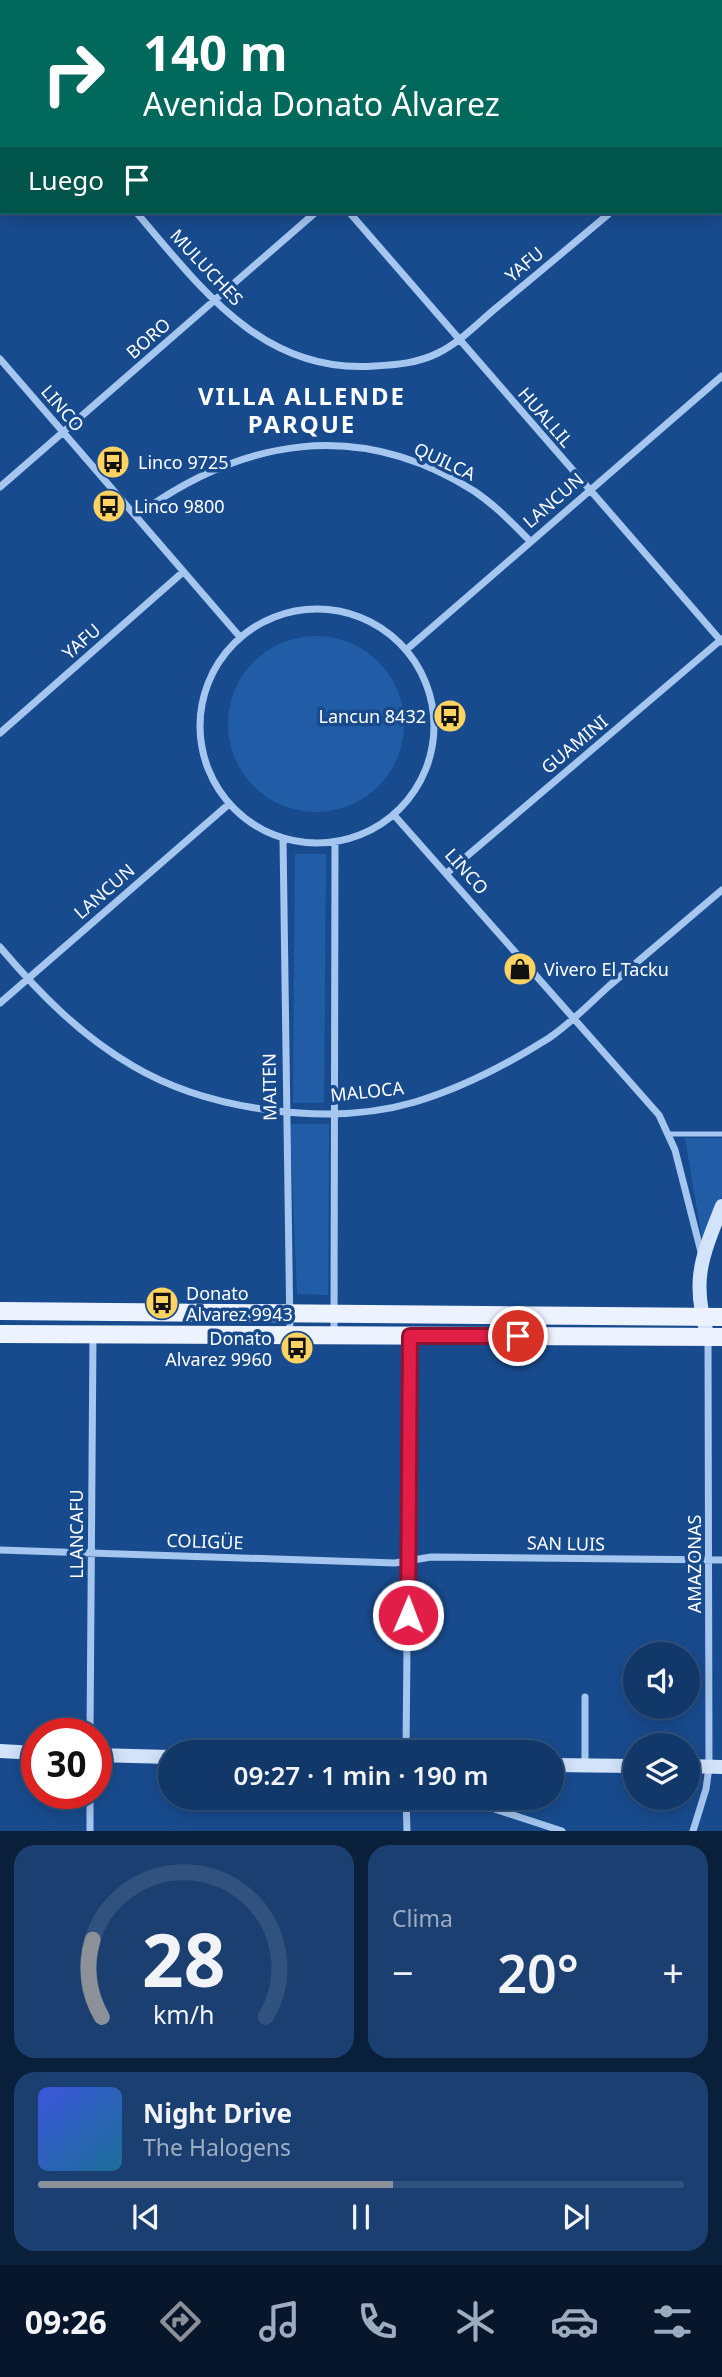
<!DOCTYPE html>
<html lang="es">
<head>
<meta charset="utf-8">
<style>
	body { margin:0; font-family:"Noto Sans",sans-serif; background:#1b3f70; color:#f1f3f6; height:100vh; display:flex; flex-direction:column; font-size:26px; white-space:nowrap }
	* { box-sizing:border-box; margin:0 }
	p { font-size:23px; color:#9cacc1 }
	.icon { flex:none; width:38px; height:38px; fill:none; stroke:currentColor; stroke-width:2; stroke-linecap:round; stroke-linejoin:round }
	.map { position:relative; height:1831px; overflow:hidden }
	.panel { display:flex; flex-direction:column; gap:14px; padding:14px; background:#0a1f3a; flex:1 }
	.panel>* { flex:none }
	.guide { position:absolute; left:0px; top:0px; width:723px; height:214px; box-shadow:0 4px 18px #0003,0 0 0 2px #31527e; background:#00695c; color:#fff; overflow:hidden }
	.buttons { position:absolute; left:623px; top:1642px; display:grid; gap:14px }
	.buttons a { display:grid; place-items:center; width:77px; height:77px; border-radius:50%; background:#12386a; box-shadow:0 4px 18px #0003,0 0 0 2px #31527e; font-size:35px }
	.speed { position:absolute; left:21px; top:1718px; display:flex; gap:14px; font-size:35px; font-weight:700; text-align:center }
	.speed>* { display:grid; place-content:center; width:91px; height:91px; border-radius:50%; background:#12386a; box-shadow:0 4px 18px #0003,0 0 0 2px #31527e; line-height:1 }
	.speed .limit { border:10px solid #d22; background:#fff; color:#111 }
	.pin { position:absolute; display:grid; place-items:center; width:60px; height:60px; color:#fff; margin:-30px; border:4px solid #fff; border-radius:50%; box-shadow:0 2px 7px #0007 }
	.me { position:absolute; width:77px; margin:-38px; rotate:1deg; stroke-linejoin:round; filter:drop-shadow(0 0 5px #0008) }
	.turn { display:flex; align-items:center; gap:24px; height:147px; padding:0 28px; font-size:32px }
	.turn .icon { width:91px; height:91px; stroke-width:2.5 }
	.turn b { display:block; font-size:49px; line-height:60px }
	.then { display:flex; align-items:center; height:66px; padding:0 28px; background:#0003; gap:14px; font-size:26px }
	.big { font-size:52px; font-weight:600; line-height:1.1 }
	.panel .card { flex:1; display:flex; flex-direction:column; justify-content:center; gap:10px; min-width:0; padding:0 24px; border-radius:21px; background:#1b3f70 }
	.panel .dial { align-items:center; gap:0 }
	.dial svg { height:182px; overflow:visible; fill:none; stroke:#31527e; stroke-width:7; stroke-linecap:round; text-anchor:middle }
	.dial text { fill:#f1f3f6; stroke:none }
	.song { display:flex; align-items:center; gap:21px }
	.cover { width:84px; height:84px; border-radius:10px; background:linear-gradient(135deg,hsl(230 70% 55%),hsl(200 70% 35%)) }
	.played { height:7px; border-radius:4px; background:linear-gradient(90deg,#8c9099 55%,#31527e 55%) }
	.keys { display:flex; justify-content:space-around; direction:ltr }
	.heat { display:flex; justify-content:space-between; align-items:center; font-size:38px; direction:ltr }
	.panel .tiles { flex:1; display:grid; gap:14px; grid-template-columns:1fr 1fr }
	.card:last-child { grid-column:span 2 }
	.trip { position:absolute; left:158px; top:1740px; width:406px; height:70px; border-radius:35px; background:#12386a; box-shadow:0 4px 18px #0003,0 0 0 2px #31527e; font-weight:600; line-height:70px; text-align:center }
	.dock { display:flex; height:112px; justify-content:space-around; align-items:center; background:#07162a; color:#9cacc1 }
	.dock .icon { width:49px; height:49px }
	.dock .active { color:#8c9099 }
	.dock b { font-size:32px; color:#f1f3f6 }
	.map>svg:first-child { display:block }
</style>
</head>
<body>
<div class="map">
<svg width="722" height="1831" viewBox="0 0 722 1831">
	<rect width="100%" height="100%" fill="#184b8e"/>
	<path fill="#215da7" d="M228 724a88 88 0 1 1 176 0a88 88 0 1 1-176 0Z
		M295 854H326L324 1103H293Z
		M290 1124H329L328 1295 297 1294Z
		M685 1138H722V1196L702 1239Z"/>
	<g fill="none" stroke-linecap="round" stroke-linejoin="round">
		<path stroke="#a5c6ef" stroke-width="5" d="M669 1134H722"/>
		<path stroke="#a5c6ef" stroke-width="7" d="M165 0 166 2
			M282 0 284 2
			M655 0 657 2
			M416 2 418 0
			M562 2 564 0
			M0 53 2 55
			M721 78 722 80
			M721 120 722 119
			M136 212C201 288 263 375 375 366 396 365 418 363 438 353 459 343 478 323 496 308 535 276 573 244 611 212
			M349 212 722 642
			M0 359 240 637
			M0 487 316 212
			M136 516C242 438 358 418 474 491 495 505 512 523 530 541
			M200 726a117 117 0 1 1 234 0a117 117 0 1 1-234 0Z
			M406 650 722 376
			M0 733 183 572
			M394 815 659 1115 675 1150 702 1256
			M283 838 290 1335
			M447 873 722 639
			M0 947C39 993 81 1036 133 1066 209 1111 330 1127 415 1102 462 1088 508 1064 549 1038 571 1023 589 1004 609 986 647 954 684 922 722 890
			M0 1003 229 804
			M334 1335 335 842
			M0 1550 395 1563 431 1557 722 1560
			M585 1697V1765
			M90 1734 93 1335
			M406 1752 410 1336
			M90 1794V1831
			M406 1797 407 1831
			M458 1797 562 1831
			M693 1831 706 1789 709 1767 708 1338"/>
		<path stroke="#d2e3fa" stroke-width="14" d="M708 1337C691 1281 701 1259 722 1206
			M0 1751 37 1753
			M96 1755 170 1757
			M551 1765 635 1766
			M688 1766 722 1767"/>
		<path stroke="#ecf3ff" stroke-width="18" d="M0 1311 722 1317
			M0 1334 722 1337"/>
	</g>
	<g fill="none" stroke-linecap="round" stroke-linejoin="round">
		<defs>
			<path id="route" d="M408 1615 410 1336H518"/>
		</defs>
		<use href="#route" stroke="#92132f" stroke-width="18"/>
		<use href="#route" stroke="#e11d48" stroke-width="12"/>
	</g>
	<defs>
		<symbol id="bus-disc" viewBox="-11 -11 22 22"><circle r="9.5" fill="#ffd362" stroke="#184b8e"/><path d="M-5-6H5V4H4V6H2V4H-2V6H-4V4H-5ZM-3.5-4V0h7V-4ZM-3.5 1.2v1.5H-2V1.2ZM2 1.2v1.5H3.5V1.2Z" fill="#111"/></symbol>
		<symbol id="shop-disc" viewBox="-11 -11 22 22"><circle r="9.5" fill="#ffd362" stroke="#184b8e"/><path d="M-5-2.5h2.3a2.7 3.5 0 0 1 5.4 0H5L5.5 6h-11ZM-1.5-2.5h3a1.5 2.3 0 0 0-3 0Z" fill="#111"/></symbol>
	</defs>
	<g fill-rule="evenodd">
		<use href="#bus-disc" x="94" y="443" width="38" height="38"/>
		<use href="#bus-disc" x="90" y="487" width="38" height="38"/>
		<use href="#bus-disc" x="431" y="697" width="38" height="38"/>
		<use href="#shop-disc" x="501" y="950" width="38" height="38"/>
		<use href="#bus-disc" x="143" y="1284" width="38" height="38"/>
		<use href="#bus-disc" x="278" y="1329" width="38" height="38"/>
	</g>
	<g text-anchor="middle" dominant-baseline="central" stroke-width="7" stroke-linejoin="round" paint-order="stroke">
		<g font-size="18" fill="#fff" stroke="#184b8e">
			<text transform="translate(524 264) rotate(-40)">YAFU</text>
			<text transform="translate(207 267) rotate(47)">MULUCHES</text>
			<text transform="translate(148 338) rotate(-41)">BORO</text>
			<text transform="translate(63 408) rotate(49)">LINCO</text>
			<text transform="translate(546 417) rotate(49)">HUALLIL</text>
			<text transform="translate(445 461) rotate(25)">QUILCA</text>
			<text transform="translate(553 500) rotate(-41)">LANCUN</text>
			<text transform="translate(81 641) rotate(-41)">YAFU</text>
			<text transform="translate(574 744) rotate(-40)">GUAMINI</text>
			<text transform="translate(467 871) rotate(48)">LINCO</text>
			<text transform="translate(104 891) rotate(-41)">LANCUN</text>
			<text transform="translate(269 1087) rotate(-91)">MAITEN</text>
			<text transform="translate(367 1091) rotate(-6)">MALOCA</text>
			<text transform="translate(76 1534) rotate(-90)">LLANCAFU</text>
			<text transform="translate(205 1541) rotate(2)">COLIGÜE</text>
			<text transform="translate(566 1543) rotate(1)">SAN LUIS</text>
			<text transform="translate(694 1564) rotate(-90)">AMAZONAS</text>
		</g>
		<g font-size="18" fill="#fff" stroke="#184b8e" text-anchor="start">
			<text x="138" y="462">Linco 9725</text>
			<text x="134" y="506">Linco 9800</text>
			<text x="426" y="716" text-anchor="end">Lancun 8432</text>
			<text x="544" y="969">Vivero El Tacku</text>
			<text x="186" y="1293">Donato<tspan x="186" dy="21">Alvarez 9943</tspan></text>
			<text x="272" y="1338" text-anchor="end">Donato<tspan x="272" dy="21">Alvarez 9960</tspan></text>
		</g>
		<g font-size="24" font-weight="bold" letter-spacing="2" fill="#fff" stroke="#184b8e">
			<text x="302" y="395">VILLA ALLENDE<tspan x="302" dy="28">PARQUE</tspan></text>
		</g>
	</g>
</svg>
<div class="buttons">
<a><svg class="icon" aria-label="sound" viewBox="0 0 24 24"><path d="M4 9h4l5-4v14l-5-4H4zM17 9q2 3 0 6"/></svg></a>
<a><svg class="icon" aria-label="layers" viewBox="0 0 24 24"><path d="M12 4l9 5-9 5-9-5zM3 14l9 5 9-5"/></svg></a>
</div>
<div class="speed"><div class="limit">30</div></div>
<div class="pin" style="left:518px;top:1336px;background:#d93025"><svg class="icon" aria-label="arrive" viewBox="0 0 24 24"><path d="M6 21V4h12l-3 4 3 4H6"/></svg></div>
<svg class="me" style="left:408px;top:1615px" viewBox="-20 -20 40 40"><circle r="17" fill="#e11d48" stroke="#fff" stroke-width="3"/><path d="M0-11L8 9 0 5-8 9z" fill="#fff"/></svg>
<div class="trip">09:27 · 1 min · 190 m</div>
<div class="guide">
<div class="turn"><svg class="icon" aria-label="right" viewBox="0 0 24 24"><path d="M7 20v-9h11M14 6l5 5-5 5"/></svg><div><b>140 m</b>Avenida Donato Álvarez</div></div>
<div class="then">Luego<svg class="icon" aria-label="arrive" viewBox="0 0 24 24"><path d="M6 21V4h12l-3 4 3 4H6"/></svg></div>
</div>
</div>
<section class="panel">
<div class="tiles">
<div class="card dial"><svg viewBox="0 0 100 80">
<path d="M14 69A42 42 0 1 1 86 69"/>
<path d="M14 69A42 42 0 0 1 10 35" stroke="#8c9099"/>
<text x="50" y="56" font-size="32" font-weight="700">28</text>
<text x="50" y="72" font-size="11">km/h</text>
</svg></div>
<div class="card"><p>Clima</p>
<div class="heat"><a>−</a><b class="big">20°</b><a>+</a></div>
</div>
<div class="card">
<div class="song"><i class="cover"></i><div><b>Night Drive</b><p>The Halogens</p></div></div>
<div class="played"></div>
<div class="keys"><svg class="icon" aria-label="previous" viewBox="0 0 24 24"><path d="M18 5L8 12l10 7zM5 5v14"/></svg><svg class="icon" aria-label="pause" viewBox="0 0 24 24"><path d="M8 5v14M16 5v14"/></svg><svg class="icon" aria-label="next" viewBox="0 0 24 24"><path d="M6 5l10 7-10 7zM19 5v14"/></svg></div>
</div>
</div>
</section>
<nav class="dock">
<b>09:26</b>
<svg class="icon active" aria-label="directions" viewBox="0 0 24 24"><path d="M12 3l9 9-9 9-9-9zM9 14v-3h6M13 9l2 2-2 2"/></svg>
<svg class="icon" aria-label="music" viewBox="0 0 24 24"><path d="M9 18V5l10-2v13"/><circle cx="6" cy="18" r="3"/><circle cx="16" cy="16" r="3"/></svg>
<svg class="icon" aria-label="phone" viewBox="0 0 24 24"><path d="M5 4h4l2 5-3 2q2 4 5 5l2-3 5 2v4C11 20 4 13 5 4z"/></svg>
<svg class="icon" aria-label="climate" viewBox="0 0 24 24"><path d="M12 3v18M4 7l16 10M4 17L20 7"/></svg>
<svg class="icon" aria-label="car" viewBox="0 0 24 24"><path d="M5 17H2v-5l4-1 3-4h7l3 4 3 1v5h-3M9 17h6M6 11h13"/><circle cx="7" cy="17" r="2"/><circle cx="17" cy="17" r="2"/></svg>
<svg class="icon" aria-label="filters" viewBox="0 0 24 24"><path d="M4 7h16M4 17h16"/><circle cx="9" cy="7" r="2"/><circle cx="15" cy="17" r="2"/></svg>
</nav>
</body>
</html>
